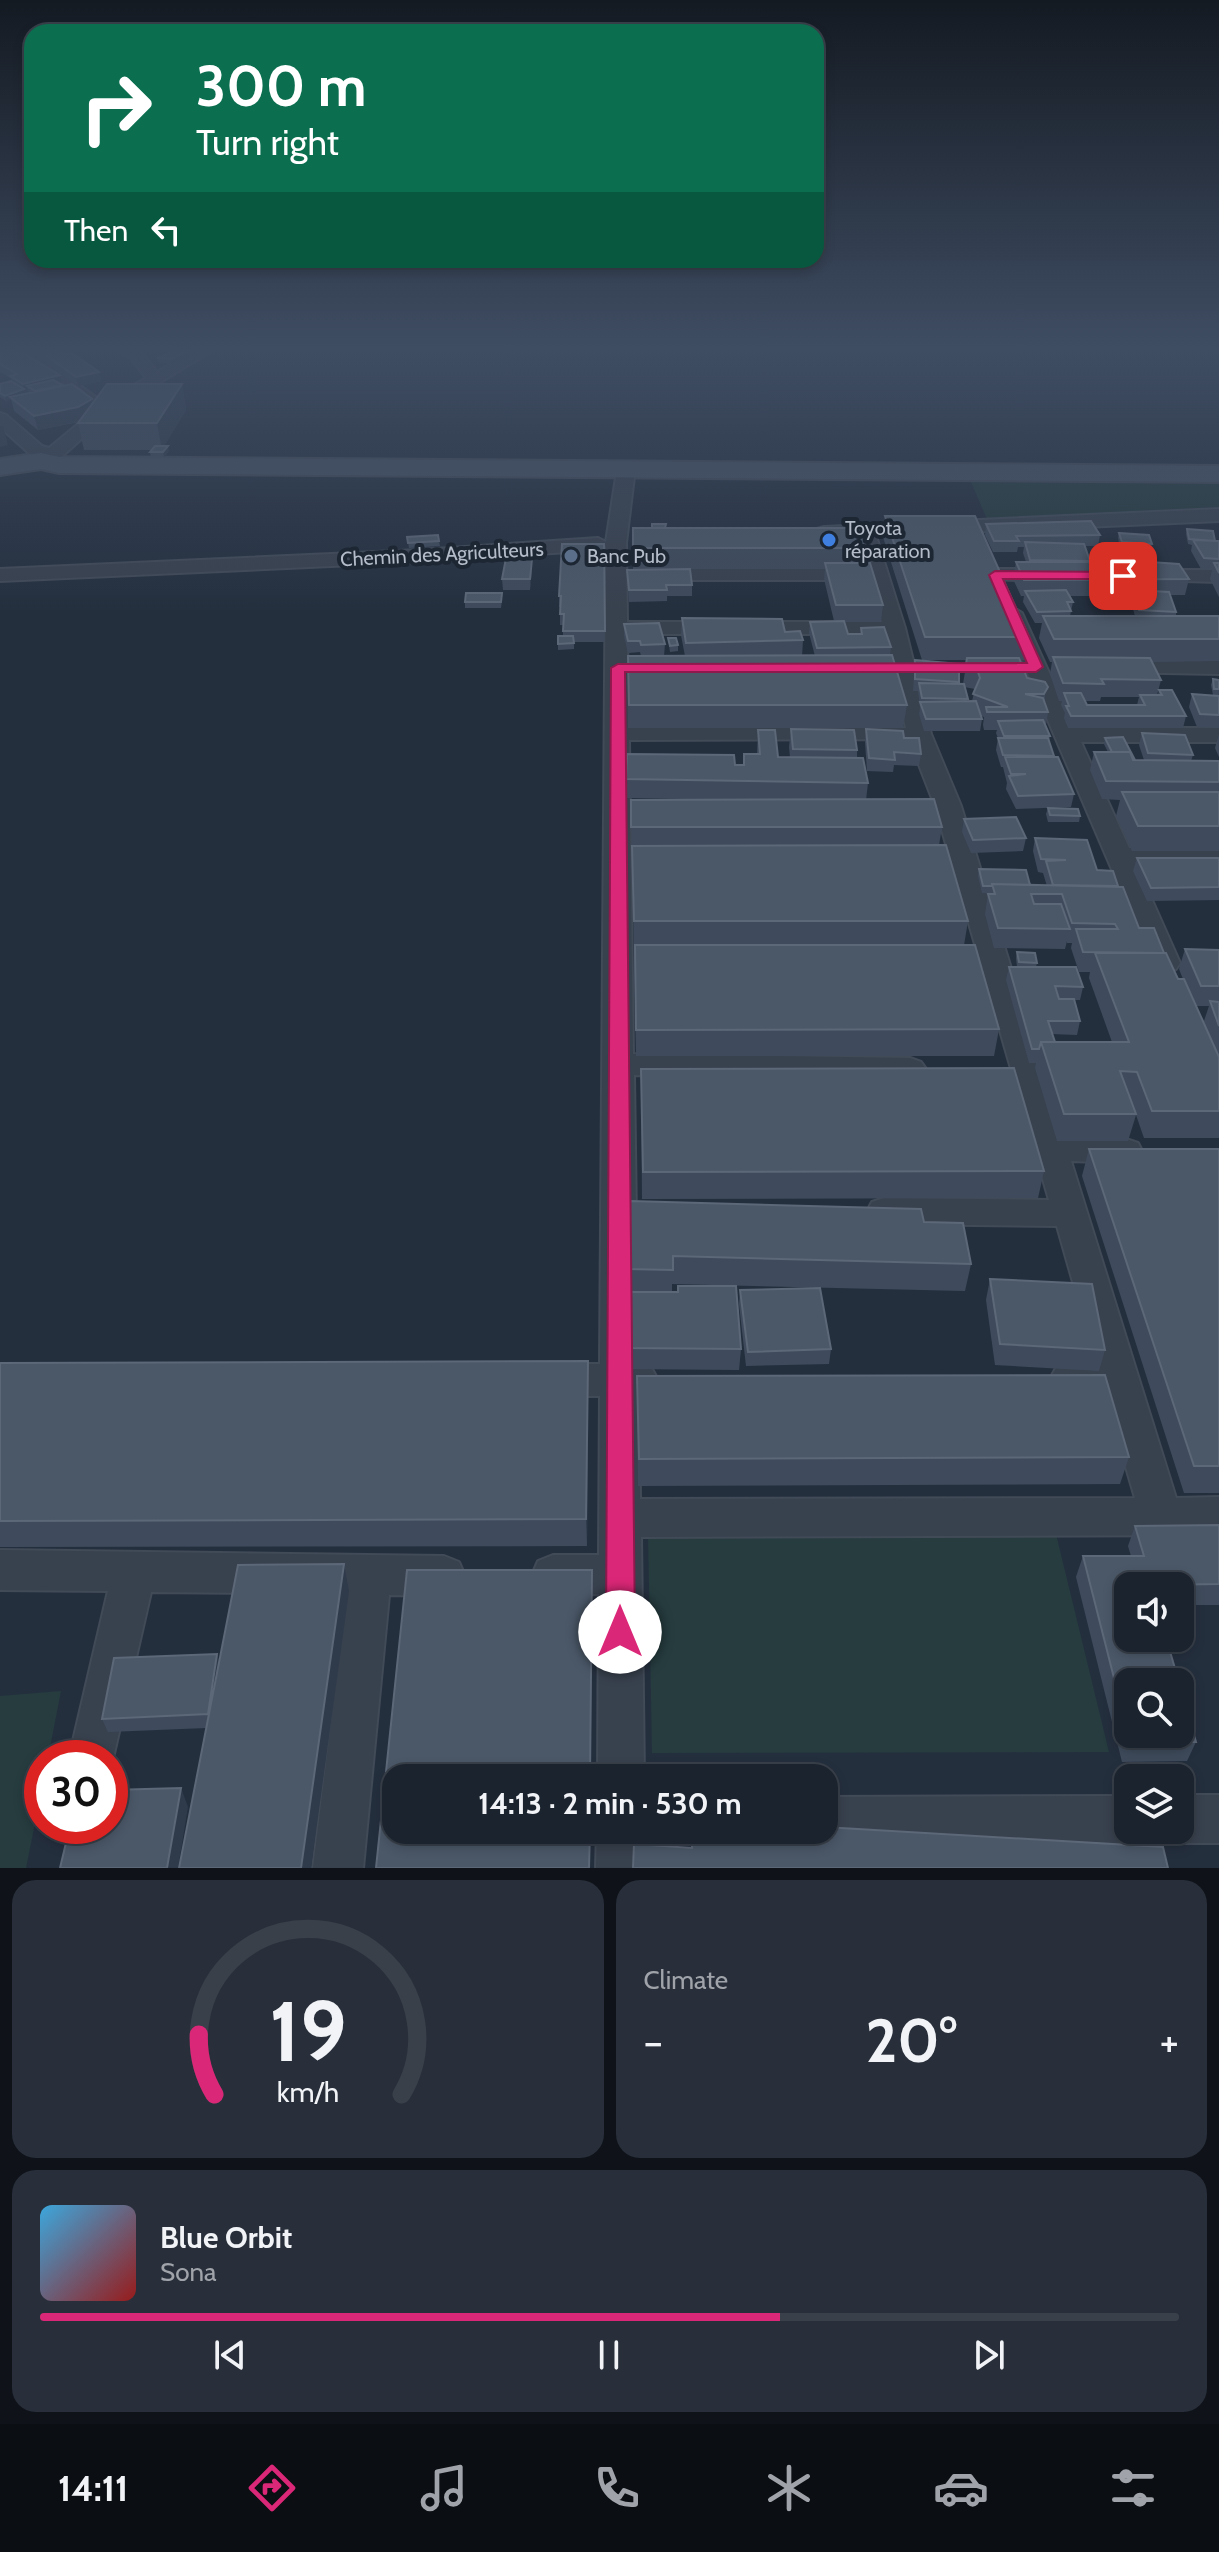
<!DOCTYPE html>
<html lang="en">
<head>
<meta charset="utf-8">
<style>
	body { margin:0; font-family:Cabin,sans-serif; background:#282f3a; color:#f1f3f6; height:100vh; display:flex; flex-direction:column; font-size:30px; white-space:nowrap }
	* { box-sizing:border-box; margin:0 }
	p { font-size:26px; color:#a0a4aa }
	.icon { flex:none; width:44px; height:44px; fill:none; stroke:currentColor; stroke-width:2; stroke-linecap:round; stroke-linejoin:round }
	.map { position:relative; height:1868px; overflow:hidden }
	.sheet { display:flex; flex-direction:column; gap:12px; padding:12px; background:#0f1319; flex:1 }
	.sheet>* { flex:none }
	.banner { position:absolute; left:24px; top:24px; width:800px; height:244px; border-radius:24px; box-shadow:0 4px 12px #0003,0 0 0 2px #39404a; background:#0b6e4f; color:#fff; overflow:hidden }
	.tools { position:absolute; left:1114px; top:1572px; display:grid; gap:16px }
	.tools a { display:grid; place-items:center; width:80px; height:80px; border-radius:16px; background:#1b232e; box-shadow:0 4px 12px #0003,0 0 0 2px #39404a; font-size:40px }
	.speed { position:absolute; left:24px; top:1740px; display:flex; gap:16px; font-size:40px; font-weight:700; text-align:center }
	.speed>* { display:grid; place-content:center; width:104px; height:104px; border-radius:50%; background:#1b232e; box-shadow:0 4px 12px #0003,0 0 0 2px #39404a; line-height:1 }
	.speed .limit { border:12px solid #d22; background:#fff; color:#111 }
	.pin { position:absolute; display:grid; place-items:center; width:68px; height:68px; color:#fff; margin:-34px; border-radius:16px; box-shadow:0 4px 12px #0006 }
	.me { position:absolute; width:88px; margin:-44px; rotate:0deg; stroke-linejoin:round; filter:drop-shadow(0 0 6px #0008) }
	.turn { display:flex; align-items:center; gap:28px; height:168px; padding:0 40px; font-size:36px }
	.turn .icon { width:104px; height:104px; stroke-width:2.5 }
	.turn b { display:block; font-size:56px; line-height:68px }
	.then { display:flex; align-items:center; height:76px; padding:0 40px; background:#0003; gap:16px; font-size:30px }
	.big { font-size:60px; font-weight:700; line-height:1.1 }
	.sheet .card { flex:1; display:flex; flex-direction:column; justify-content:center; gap:12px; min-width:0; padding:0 28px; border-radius:24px; background:#282f3a }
	.sheet .dial { align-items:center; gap:0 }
	.dial svg { height:208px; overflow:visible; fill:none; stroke:#39404a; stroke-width:7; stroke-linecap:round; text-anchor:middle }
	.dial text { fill:#f1f3f6; stroke:none }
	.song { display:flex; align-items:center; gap:24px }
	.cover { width:96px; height:96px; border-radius:12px; background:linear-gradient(135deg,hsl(200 70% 55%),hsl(0 70% 35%)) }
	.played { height:8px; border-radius:4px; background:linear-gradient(90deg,#db2777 65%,#39404a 65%) }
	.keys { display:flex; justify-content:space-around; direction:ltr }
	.heat { display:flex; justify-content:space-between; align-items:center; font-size:44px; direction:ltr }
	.sheet .tiles { flex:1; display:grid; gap:12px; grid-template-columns:1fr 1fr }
	.card:last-child { grid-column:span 2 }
	.trip { position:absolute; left:382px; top:1764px; width:456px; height:80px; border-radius:24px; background:#1b232e; box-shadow:0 4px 12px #0003,0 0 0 2px #39404a; font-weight:700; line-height:80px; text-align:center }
	.menu { display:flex; height:128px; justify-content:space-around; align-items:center; background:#0b0e12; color:#a0a4aa }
	.menu .icon { width:56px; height:56px }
	.menu .active { color:#db2777 }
	.menu b { font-size:36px; color:#f1f3f6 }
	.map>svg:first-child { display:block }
</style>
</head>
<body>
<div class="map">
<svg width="1219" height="1868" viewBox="0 0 1219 1868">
	<rect width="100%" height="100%" fill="#242f3e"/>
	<path fill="#263c3f" d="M971 482 1219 484V507L987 519Z
		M1056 1534 1109 1752 652 1753 648 1535Z
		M61 1691 48 1758H42V1788L26 1868H0V1696Z"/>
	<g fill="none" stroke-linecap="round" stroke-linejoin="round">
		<defs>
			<path id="street" d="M15 351H32L104 403 146 378 131 358 121 351 141 352 157 372 193 351H211L110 413 59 459 45 466 36 461 40 457 30 454 0 427V413L6 415 42 446 49 448 94 411Z
				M625 472 634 477 626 543 627 622H882L869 577 861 580H655L645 574 655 568 867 569 857 537H817L815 533 817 529 824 527 1219 509V521L876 536 905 628 931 734 961 806 1063 1137 1126 1139 1138 1143 1142 1151 1138 1159 1126 1163 1071 1161 1176 1498 1219 1497V1535L641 1537 644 1778H598L599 1594 553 1595 538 1589 532 1575 538 1561 553 1555H599L600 1396H553L540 1391 534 1380 540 1369 553 1364H600L606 546 598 550 420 562 0 581V569L420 550 598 538 606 542 616 477ZM627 634H885L906 728 628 726ZM909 739 935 806 1049 1200 884 1198 872 1202 867 1211 872 1220 884 1224 1057 1226 1096 1363H1069L1056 1368 1050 1379 1056 1390 1069 1395H1105L1135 1498 640 1499 639 1396 652 1391 658 1380 652 1369 638 1364 634 1075 910 1080 921 1076 926 1069 921 1062 910 1058 633 1054 629 740Z
				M995 569H1050L1060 575 1050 581 988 579 985 575 988 571Z
				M1152 570H1219V582L1145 580 1142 576 1145 572Z
				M1012 607 1022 613 1074 728H1219V742H1081L1129 848 1219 849V865L1136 864 1180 963 1176 969 1166 972 1156 969 1152 963 1002 613Z
				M1119 660H1219V674L1111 672 1108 667 1111 662Z
				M0 1550 444 1556 459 1562 465 1576 459 1590 444 1596 389 1595 363 1868H313L347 1594 151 1592 110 1771V1758H69L108 1591 0 1590Z
				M1180 1795H1219V1843H1180L1163 1836 1161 1830H1180Z
				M1128 1796V1830H1148L1145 1837 1128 1844 824 1845 807 1838 804 1830H824V1797Z
				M597 1830H645L646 1868H596Z"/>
			<path id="secondary" d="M41 453 59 457 1219 466V482L59 473 41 469 0 475V459Z"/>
		</defs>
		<use href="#street" stroke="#414a57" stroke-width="4"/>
		<use href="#secondary" stroke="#414a57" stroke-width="4"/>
		<use href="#street" fill="#38414e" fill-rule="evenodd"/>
		<use href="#secondary" fill="#465061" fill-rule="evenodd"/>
	</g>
	<path fill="#3f4b5c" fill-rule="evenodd" d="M0 351 61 385 92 399 93 404 182 384 186 410 164 446 169 451 164 457H151L150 452 151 450H84L78 423 79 422 38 430 14 411 11 399 6 401 0 397V384L11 381V378L0 372Z
		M30 351H64V353L99 372 101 381 78 386Z
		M189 356 171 364 158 362 157 358Z
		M885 516 1029 637 1025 660H1020L1027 678 1045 682V703L1048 712 1046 725 1050 736 1049 741 1054 757 1074 794 1071 807 1016 809 1006 789 1007 783 1003 767H1001L996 750 998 738 996 733 997 730H984L983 725 984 717 981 716 982 719 980 731H924L919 714 920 708 918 691H913L915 660 959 664V684H963L967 660H922L883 537ZM964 687 975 689 972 701 967 702Z
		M986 524 1100 535 1098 546H1085L1090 562 1189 579 1185 595H1170L1176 612V616H1219V661L1152 662 1161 680 1157 695H1158L1159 690 1186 716 1183 728H1068L1064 718 1065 713 1061 705 1062 701H1059L1050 674 1052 662H1050L1039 638 1042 623H1035L1023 602 1024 596H1021L1013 579 1016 562H1026L1023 553 1024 547H1018L1017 552H993L985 535ZM1069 596H1132L1131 602 1135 616H1070L1073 602ZM1101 697H1139L1137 705H1087L1085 701H1100Z
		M633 528H665L867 548 865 563 883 605 881 622H844L848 634H860L861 628 891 647 890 655 907 705 903 728H628V656H641L640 652 628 653 624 636V624L665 644 664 656H685L681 635 682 618 785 632 803 640 802 656H815L809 633 810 622 834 621 824 579 825 569H690L692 585V596H667V601L629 602 627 570H633Z
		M1187 529 1215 541H1219V597L1210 579 1212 570 1201 569 1191 551 1192 545 1188 544 1186 534Z
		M1119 533 1152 544 1151 550 1120 547 1118 538Z
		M407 537 439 541 440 546 409 548Z
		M604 544 605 642H574V649L558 650V636H563V625H560V607H559V596Z
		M532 559V570L530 590H503L502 579Z
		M502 599 501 608H465V602Z
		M668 638 678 645V651L670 652Z
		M1213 679 1219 680V696L1213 695 1211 685Z
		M1192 694 1219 696V728L1197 727 1189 707Z
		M791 729 857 750V758L868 783 866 800 942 827 939 845 968 921 964 945 999 1029 994 1056H636L631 800H740L626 798 627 754 743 765 744 754H757L758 730 778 757H790L789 747Z
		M866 729 904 738 921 754 919 766 894 765 893 772 867 771 865 742Z
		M1142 733 1193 755 1191 761H1219V851H1132L1116 816 1120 800 1102 799 1090 770 1094 752H1108L1104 744 1105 738 1135 760H1144L1139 745Z
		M1219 734V757L1215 748Z
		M1048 808 1080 816 1079 822H1048L1046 814Z
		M964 819 1026 838 1023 851 971 853 962 832Z
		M1035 838 1097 870 1118 886 1117 887 1139 928 1164 953 1178 979H1183L1179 969 1185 949 1219 950V1138H1144L1136 1115 1128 1141H1057L1035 1068 1036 1063H1029L1006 980 1009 967H1017L1016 958 1017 952 1037 963 1036 967 1083 987 1080 1000H1074L1080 1021 1077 1035 1052 1034 1055 1042H1112L1089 978 1090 972H1079L1071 948 1072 943H1067V941L1065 949 994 948 985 914 988 894 990 893H982L978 876 979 869 1030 885 1047 886 1043 873 1038 872 1033 851ZM1196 1006H1209L1204 1021Z
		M1137 858H1219V900L1147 901 1133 871Z
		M641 1069 1044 1171 1038 1198 642 1199Z
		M1089 1149H1219V1493H1184L1082 1176Z
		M630 1201 924 1222 971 1264 965 1291 672 1284V1292L741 1349 739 1370 625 1369V1292H627Z
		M990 1279 1105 1350 1099 1371 995 1365 986 1300Z
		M740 1290 831 1349 829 1364 746 1366 739 1304Z
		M0 1363 588 1388 587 1546 0 1547Z
		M637 1376 1129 1457 1120 1484 638 1486Z
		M1219 1525V1605H1180V1586H1128L1196 1742 1187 1761 1122 1762 1076 1577 1083 1556H1131L1128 1546 1135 1526Z
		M349 1591 206 1728 108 1732 102 1719 217 1654 219 1662Z"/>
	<path fill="#2f3b4b" d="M188 351 189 356 171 364V359Z
		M99 372 101 381 78 386 76 377Z
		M60 375 62 385 27 386 29 393H25L23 384Z
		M182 384 186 410 162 450 157 423Z
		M24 389 25 394 10 397 11 399 6 401 5 396Z
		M92 399 94 413 81 421 38 430 34 416Z
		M0 426H3L8 445 0 447Z
		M168 446 169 451 164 457 163 452Z
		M532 559V570L530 590V579Z
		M588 1361V1388L587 1546 586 1519Z
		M344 1564 349 1591 311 1868H301Z
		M217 1654 221 1668 212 1728 208 1714Z
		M181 1788 188 1807 178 1868H167Z"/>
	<path fill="#4b5868" stroke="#5c6777" stroke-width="2" d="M0 351H11L15 354 21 352 60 375 23 384 10 376 17 374 0 364Z
		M40 351H62L66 354 72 353 99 372 76 377Z
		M175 351H188L171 359 157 358Z
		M53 380 63 385 35 391 27 386Z
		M11 381 24 389 5 396 0 393V384Z
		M72 384 92 399 78 407 34 416 10 397Z
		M107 384H182L157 423H78Z
		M155 446H168L163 452H150Z
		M885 516H975L1029 637H925Z
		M1091 521 1100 535 1016 536 1019 541H994L986 524Z
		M652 524H666L665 528H652Z
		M633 528H861L867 548H633Z
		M1187 529 1213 531 1215 541 1189 539Z
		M1119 533 1149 535 1152 544 1122 542Z
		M438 535 439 541 408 543 407 537Z
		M1193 540 1219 541V559L1204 558Z
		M1025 542 1084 544 1090 561 1030 560Z
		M562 544H604L605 631H563L564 614H560L561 596H559Z
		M506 558 532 559 530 579H502Z
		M1016 562H1150L1179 564 1189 579 1024 580Z
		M825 563H870L883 605H836Z
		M1214 563H1219V573Z
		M690 569 692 585H666L667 590H629L627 570Z
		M1066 590 1073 602H1067L1071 611 1037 612 1025 591Z
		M1133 590 1169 592 1176 612 1139 610Z
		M466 593H502L501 602H465Z
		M1043 616H1219V639H1054Z
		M682 618 782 619 785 632 800 631 803 640 686 643Z
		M844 621 848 634H862L861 628 884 627 891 647 817 648 810 622Z
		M659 623 665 644 641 645 640 641H628L624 624Z
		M558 636H573L574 643 558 644Z
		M668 638H676L678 645 670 646Z
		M892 655 907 705H629L628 656Z
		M1053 657 1150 658 1161 680 1101 679 1104 684 1063 683Z
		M967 658H1019L1027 678 1045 682 1048 687 1044 694H1025L1043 698 1048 712H987L986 707H1008L973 694 980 678 978 672 965 669Z
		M915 660 959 664V682L915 679Z
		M1213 679 1219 680V689H1214Z
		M919 683 964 684 968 699 922 698Z
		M1159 690H1172L1186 716H1071L1066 706H1069L1064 693H1081L1087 705H1145L1140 695H1162Z
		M1192 694 1219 696V715L1200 714Z
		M976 701 982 719H926L920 702Z
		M1043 720 1050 736H1004L998 721Z
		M791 729 854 730 857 750 793 749Z
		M866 729 903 731 904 738H919L921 754 894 752 895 760 869 758Z
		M758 730H775L778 757 863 758 868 783 626 779 627 754 734 755 735 765H744V754H760Z
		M1142 733 1185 735 1193 755 1148 753Z
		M1123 737 1135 760H1133L1130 752H1112L1105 738Z
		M998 738H1048L1054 756 1003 755Z
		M1094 752H1130L1133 760 1219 761V782L1106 781Z
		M1005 757H1058L1074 794 1018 796 1009 776 1026 774H1011Z
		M1122 792H1219V826H1138Z
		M934 799 942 827H631V800Z
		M1048 808 1078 809 1080 816 1050 815Z
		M1016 817 1026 838 973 840 964 819Z
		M1035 838 1087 840 1097 870 1113 871 1118 886 1053 885 1046 861 1066 860 1041 859Z
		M946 845 968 921H634L632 846Z
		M1137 858H1219V887L1151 888Z
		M979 869 1026 870 1030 885 992 884V886H983Z
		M992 884 1123 887 1139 928H1154L1164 953 1083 952 1076 929H1118L1115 924 1072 923 1062 894H1031L1034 904H1061L1070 929 998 928 988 894H995Z
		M635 945H975L999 1029 636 1030Z
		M1185 949 1219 950V986H1201Z
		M1017 952 1035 953 1037 963 1019 962Z
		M1095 953H1166L1178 979H1184L1219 1057V1111H1152L1137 1072 1120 1071 1136 1114H1064L1041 1042H1129Z
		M1009 967H1076L1083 987 1055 986 1059 999H1074L1080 1021H1048L1055 1042H1041L1039 1049H1032Z
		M1210 1001 1219 1002V1026Z
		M1014 1068 1044 1171 643 1172 641 1069Z
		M1089 1149H1219V1466H1194Z
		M630 1201 921 1209 924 1222 963 1223 971 1264 673 1256V1270L627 1269Z
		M990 1279 1092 1284 1105 1350 1000 1344Z
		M678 1286H736L741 1349 625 1348V1292H678Z
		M820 1288 831 1349 748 1352 740 1290Z
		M588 1361 586 1519 0 1521V1363Z
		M1105 1375 1129 1457 639 1459 637 1376Z
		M1219 1525V1584L1151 1585V1586H1128V1638H1166L1179 1682H1128V1733L1083 1556H1144L1135 1526Z
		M344 1564 301 1868H179L238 1565Z
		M407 1570H592L590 1778H396V1830H590L589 1868H376Z
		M217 1654 208 1714 102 1719 114 1658Z
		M1180 1685 1196 1742H1130L1128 1734H1180Z
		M181 1788 167 1868H60L70 1826H110V1790Z
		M824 1827 1163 1847 1168 1868H633L634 1844 692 1848V1830H824Z"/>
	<linearGradient id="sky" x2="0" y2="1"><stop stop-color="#141a22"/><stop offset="0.57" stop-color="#3f4d63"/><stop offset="1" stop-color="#3f4d63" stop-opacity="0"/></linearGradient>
	<rect width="1219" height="613" fill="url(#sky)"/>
	<path fill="#db2777" stroke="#8e194d" stroke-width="2" d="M995 571 1123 572 1129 576 1123 579H1003L1043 667 1036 672H625L635 1632 630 1642 620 1646 610 1642 606 1632 611 668 618 664 1027 663 989 575Z"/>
	<circle fill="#3f7fe0" stroke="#1d2633" stroke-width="3" cx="829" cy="540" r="8"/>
	<circle fill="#5c6f8a" stroke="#1d2633" stroke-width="3" cx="571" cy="556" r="8"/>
	<g text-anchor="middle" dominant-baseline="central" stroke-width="8" stroke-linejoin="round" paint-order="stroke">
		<g font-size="20" fill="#b4bcc9" stroke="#1d2633" text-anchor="start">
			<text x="845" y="528">Toyota<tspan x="845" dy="23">réparation</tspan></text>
			<text x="587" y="556">Banc Pub</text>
		</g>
		<g font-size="20" fill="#b4bcc9" stroke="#1d2633">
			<text transform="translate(442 554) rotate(-3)">Chemin des Agriculteurs</text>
		</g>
	</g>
</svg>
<div class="tools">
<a><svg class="icon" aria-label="sound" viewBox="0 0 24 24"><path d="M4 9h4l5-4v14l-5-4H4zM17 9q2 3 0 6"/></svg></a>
<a><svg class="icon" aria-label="search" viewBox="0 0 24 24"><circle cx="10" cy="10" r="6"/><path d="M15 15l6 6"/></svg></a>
<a><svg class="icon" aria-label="layers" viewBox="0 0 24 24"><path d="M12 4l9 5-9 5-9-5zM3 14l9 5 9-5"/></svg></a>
</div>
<div class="speed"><div class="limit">30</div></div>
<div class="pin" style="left:1123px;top:576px;background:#d93025"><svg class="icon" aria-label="arrive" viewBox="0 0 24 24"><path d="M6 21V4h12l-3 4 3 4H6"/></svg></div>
<svg class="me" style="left:620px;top:1632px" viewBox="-20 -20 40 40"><circle r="19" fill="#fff"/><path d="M0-13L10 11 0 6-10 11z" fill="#db2777"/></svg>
<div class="trip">14:13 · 2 min · 530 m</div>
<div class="banner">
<div class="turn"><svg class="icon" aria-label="right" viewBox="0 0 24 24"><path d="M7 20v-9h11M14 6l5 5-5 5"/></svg><div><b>300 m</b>Turn right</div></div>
<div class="then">Then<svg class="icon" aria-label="left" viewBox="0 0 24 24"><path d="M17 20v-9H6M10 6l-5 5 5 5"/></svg></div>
</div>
</div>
<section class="sheet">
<div class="tiles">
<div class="card dial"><svg viewBox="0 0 100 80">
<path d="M14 69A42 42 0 1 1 86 69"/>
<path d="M14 69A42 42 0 0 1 8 46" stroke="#db2777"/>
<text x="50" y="56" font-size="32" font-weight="700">19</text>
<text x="50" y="72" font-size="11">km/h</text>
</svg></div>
<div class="card"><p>Climate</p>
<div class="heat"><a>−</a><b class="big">20°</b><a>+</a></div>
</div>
<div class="card">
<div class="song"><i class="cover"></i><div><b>Blue Orbit</b><p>Sona</p></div></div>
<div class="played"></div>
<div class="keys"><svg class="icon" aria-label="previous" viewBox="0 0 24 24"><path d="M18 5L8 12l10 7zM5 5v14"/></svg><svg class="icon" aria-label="pause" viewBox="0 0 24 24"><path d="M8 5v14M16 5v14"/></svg><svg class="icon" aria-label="next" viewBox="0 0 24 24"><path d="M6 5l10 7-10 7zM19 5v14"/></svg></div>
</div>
</div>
</section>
<nav class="menu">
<b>14:11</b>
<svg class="icon active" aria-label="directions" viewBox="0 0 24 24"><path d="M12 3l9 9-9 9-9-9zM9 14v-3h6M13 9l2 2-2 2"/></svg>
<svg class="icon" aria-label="music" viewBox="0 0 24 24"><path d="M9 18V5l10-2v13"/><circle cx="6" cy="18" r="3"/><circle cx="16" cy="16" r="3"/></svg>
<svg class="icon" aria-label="phone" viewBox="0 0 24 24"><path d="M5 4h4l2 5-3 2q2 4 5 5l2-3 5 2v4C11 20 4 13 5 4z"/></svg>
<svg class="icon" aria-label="climate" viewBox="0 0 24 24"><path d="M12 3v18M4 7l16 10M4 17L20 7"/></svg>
<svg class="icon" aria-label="car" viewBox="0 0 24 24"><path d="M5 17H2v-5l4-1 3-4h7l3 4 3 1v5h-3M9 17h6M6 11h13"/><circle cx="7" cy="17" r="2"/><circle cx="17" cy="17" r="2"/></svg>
<svg class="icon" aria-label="filters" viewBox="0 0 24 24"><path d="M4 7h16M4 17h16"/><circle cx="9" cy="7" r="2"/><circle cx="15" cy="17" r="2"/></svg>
</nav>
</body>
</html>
